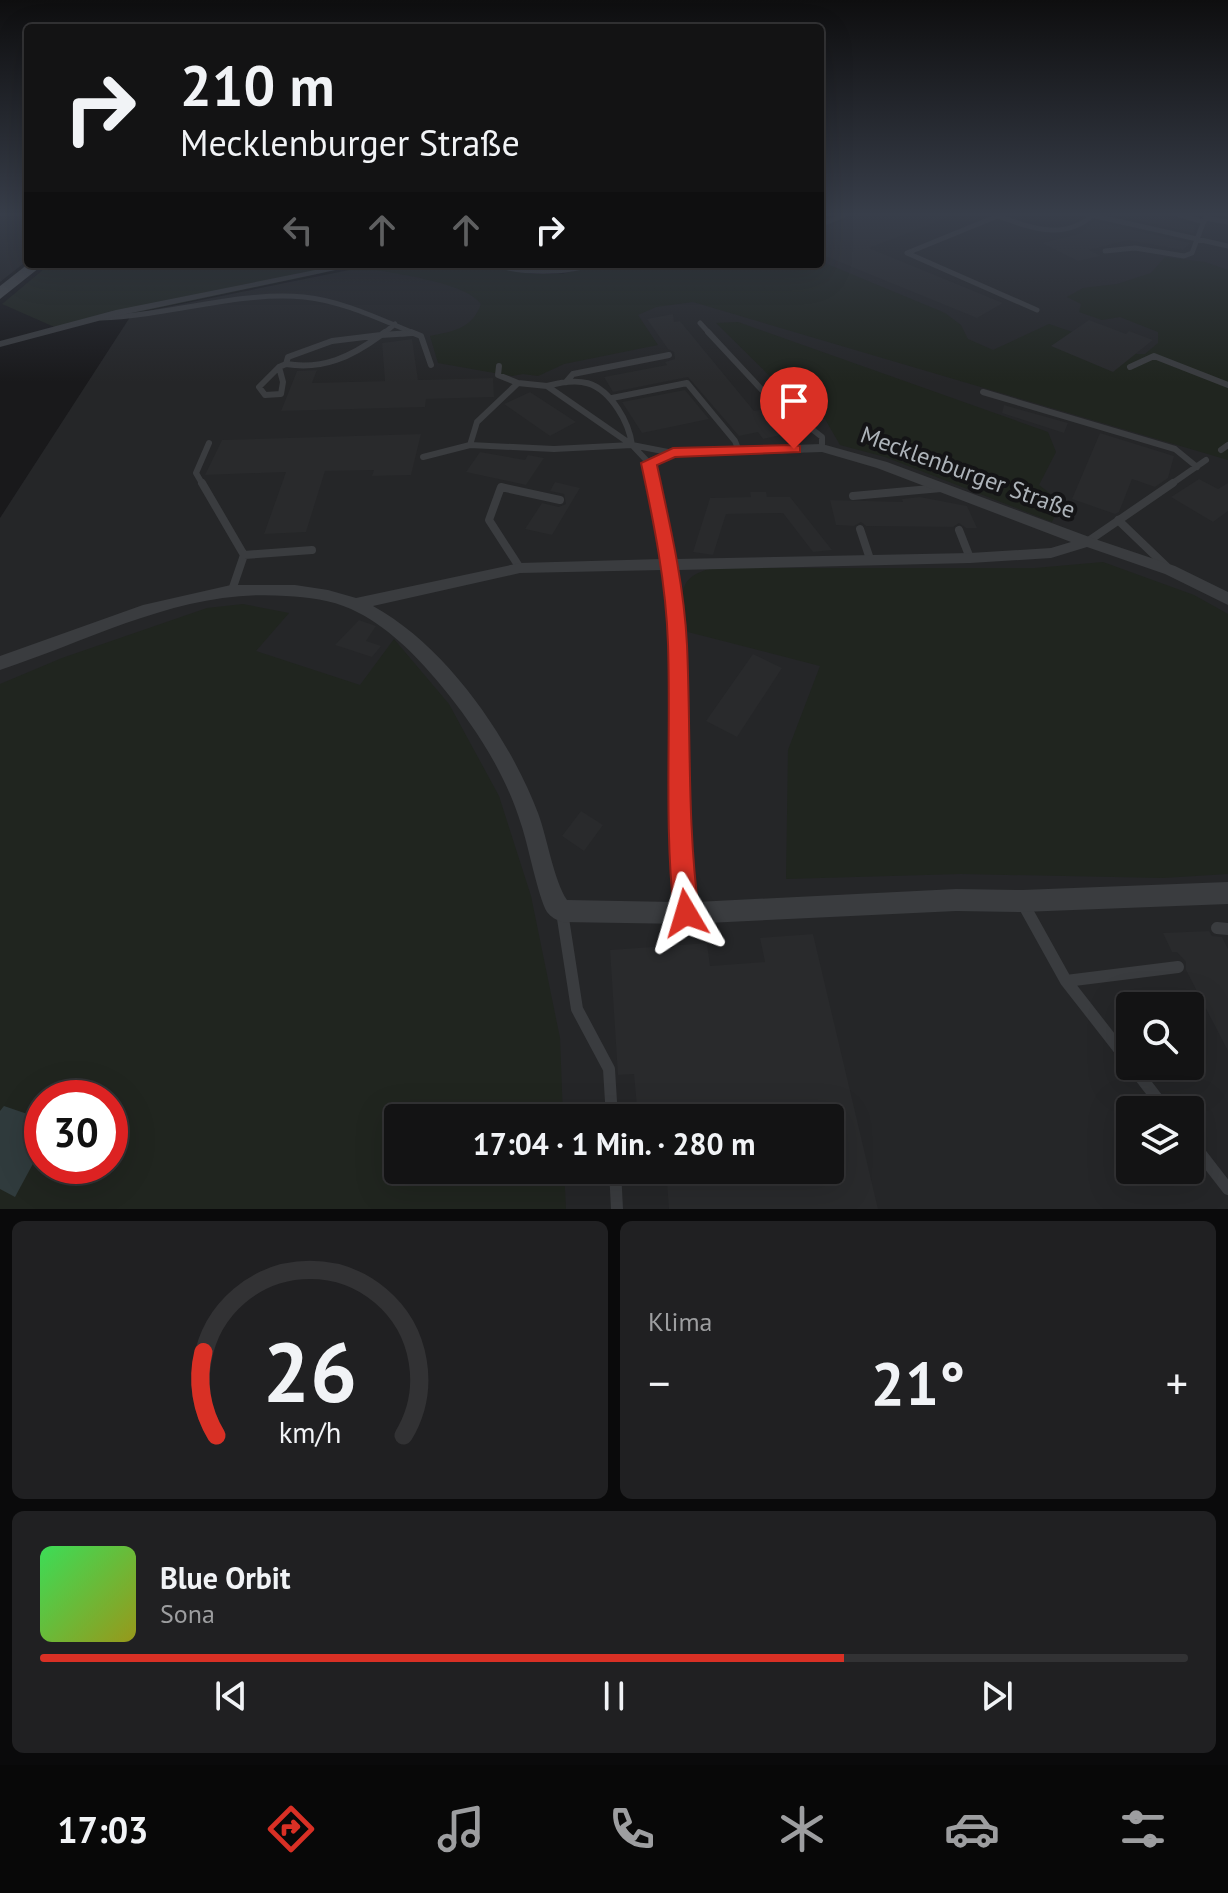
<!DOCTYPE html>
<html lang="de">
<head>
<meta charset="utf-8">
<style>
	body { margin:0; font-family:"PT Sans",sans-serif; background:#202022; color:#f1f3f6; height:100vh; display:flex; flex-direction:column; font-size:30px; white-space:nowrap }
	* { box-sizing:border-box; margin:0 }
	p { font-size:26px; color:#9d9ea0 }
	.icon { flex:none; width:44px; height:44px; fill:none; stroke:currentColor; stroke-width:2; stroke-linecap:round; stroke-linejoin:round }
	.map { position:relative; height:1209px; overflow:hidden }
	.details { display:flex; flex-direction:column; gap:12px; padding:12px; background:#0a0a0b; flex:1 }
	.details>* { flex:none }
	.guide { position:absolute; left:24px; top:24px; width:800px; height:244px; border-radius:8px; box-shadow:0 8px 32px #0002,0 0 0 2px #323234; background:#131314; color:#f1f3f6; overflow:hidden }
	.fabs { position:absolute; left:1116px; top:992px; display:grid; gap:16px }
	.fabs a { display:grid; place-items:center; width:88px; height:88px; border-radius:8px; background:#131314; box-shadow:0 8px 32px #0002,0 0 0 2px #323234; font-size:40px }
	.speed { position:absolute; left:24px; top:1080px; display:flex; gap:16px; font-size:40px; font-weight:700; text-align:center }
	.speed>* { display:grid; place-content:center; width:104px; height:104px; border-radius:50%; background:#131314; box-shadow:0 8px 32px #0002,0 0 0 2px #323234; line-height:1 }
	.speed .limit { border:12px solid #d22; background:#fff; color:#111 }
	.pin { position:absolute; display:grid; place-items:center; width:68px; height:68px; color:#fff; margin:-82px -34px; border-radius:50% 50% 50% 0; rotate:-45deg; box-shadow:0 0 8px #0007 }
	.pin .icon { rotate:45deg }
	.me { position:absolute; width:88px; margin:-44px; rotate:353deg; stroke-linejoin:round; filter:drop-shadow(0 0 6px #0008) }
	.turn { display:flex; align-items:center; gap:28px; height:168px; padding:0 24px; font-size:36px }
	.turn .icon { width:104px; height:104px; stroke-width:2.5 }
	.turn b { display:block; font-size:56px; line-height:68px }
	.lanes { display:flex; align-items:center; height:76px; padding:0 24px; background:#0003; justify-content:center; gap:40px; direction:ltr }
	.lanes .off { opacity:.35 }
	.big { font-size:60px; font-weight:600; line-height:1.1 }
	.details .card { flex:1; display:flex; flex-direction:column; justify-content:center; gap:12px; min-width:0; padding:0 28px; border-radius:12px; background:#202022 }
	.details .dial { align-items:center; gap:0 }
	.dial svg { height:208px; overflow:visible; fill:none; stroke:#323234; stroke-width:7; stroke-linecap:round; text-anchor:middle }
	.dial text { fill:#f1f3f6; stroke:none }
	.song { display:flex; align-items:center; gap:24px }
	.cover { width:96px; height:96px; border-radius:12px; background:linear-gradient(135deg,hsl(130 70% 55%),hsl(60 70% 35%)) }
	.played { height:8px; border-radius:4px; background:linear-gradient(90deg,#d93025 70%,#323234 70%) }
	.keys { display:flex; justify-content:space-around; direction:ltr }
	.heat { display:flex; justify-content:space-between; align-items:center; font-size:44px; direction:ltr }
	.details .tiles { flex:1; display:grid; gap:12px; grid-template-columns:1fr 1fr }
	.card:last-child { grid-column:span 2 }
	.trip { position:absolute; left:384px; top:1104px; width:460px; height:80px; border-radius:8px; background:#131314; box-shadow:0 8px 32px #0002,0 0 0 2px #323234; font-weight:600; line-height:80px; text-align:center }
	.tabs { display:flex; height:128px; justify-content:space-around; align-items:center; background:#080808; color:#9d9ea0 }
	.tabs .icon { width:56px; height:56px }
	.tabs .current { color:#d93025 }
	.tabs b { font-size:36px; color:#f1f3f6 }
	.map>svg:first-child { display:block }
</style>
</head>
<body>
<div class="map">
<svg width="1228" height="1209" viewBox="0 0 1228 1209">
	<rect width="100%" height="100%" fill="#19191b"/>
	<path fill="#252628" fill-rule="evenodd" d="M0 213H28V260L0 282Z
		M820 213H1228V1209H0V518L132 314 379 264H487L531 274H563L603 264H820ZM1130 1006H1190V1066H1130ZM42 1098H110V1166H42ZM1130 1110H1190V1170H1130ZM398 1118H830V1170H398Z"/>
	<path fill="#20251f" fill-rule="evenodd" d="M1165 257 1205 262 1228 270V460L693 302 656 307 638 315 658 345 564 364 538 376 523 374 512 376 438 363 430 336C454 331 472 329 481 304 465 281 388 273 360 267L379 264H487L531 274H563L603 264H820V261L945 313 961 325 968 339 993 350 1049 324 1137 354H1145L1158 343V332L1120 317 1102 320 1079 312 1081 304 1067 297 1083 288 1117 284 1151 273Z
		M50 264H319L323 273 59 329 2 304Z
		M738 322 1048 432 1056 452 1039 485 1061 502 1052 522 885 457 840 445 825 419 789 395 716 323Z
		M1103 562 1194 595 1228 614V874L1163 878 961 874 786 879 788 750 820 666 688 632C683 598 672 578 713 568H1035Z
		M243 604 289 613 256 651 360 685 394 639 449 704 499 796 531 896 560 1038 563 1118H398V1170H564L566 1209H0V684L62 658 207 608ZM42 1098H110V1166H42Z"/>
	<path fill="#303b3d" d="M4 1106 42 1119V1147L15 1197 0 1189V1111Z"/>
	<path fill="#292a2c" d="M861 213H960L869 248 1003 303 977 318 820 254V230Z
		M1106 213H1152L1196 226 1194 233Z
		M1094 221 1190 243 1183 250 1128 240 1089 250 1101 256 1078 261 1042 243 1079 234Z
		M673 314 674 322 680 321 754 411 773 407 790 420 794 424 783 427 789 433 763 439 758 432 739 436 688 377 613 392 604 377 667 365 665 362 675 359 674 352 668 349 647 319Z
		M1089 320 1126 334 1129 331 1153 340 1113 372 1051 346Z
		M412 339 418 380 493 378 494 397 426 399 425 407 281 411 297 371 317 370 312 383 385 381 382 343Z
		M685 390 709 419 642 433 622 402Z
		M530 392 576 422 550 436 504 404Z
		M1004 405 1068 423 1064 433 1002 413Z
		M1100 433 1174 456 1168 478 1155 487 1132 479 1119 512 1115 514 1072 499Z
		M421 434 411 475 372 476 374 470 325 471 306 532 264 534 286 472 205 475 222 440Z
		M480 452 525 460 528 455 544 458 526 485 466 472Z
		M1199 479 1218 489 1228 483V511L1213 522 1171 497Z
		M555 482 580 488 552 535 525 529 542 503 559 507 566 504 564 494 550 491Z
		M750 492H766L767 497H790L832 550 813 552 783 513 726 514 713 555 693 552 710 498 751 497Z
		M920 497 967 506 977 528H966L959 523 953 527 866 526 861 522 854 526 836 525 830 500 903 502 902 499Z
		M359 620 376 626 366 641 381 646 372 657 335 645Z
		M753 654 782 668 737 737 706 721Z
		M581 811 603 825 584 851 562 836Z
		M1209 931 1212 936 1222 937 1228 949V1051L1186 970V962L1177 952H1172L1163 933Z
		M813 934 878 1209H669L666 1170H830V1118H638L634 1074 618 1075 610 950 707 943 710 966 765 962 760 938Z"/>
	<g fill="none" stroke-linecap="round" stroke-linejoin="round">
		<path stroke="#3a3c3f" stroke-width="5" d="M1005 213 907 253 1037 310
			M1082 213 1228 246
			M1173 213 1204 222
			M998 216C1031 228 1064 241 1093 215
			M820 225 849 213
			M1105 251 1135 248 1184 256 1192 253 1205 218 1228 222
			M101 318C169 316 236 291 304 297 343 301 379 319 416 334
			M700 323 710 334
			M383 334 395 324
			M402 334 412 333"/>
		<path stroke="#3a3c3f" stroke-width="6" d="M411 332 421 336 431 365
			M708 332 762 390 822 437V448
			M381 335C351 357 323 370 286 364L288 357 332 341Z
			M381 335 385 332
			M381 335 412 333
			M499 366 498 375 518 383
			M279 367 283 382 281 394 265 395 259 387Z
			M279 367 286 364
			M1130 367 1154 356 1228 385
			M566 382 573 374 669 355
			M547 386C580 377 599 380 618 409 626 421 630 431 632 445
			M983 392 1175 449 1197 467
			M612 398 687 383 735 441 739 451
			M470 445 477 422 518 383 547 386 632 445
			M1221 450 1228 445
			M423 457 470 445 554 449 632 445
			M649 463 632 445 673 453
			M203 485 196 473 209 443
			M1170 485 1206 460"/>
		<path stroke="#3a3c3f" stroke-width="8" d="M202 483 244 555
			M853 496 941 488
			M1118 520 1167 567
			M860 529 870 559
			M959 530 970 558
			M1087 542 1173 483
			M520 568 489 520 501 487 560 500
			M232 590 244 555 312 550"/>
		<path stroke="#3a3c3f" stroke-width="10" d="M1024 905 1028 911"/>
		<path stroke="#3a3c3f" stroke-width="12" d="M1026 909 1066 981 1130 1063
			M562 912 577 1009 609 1069 612 1118
			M1217 928 1228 929
			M1066 981 1178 967
			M1132 1066 1166 1110
			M1190 1140 1228 1189
			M615 1170 617 1209"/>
		<path fill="#3a3c3f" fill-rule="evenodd" d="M345 264H364L117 316 0 347V341L116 310Z
			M489 264 543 267 597 264C574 277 512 277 489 264Z
			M822 444 887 462 1092 538 1175 566 1228 592V605L1165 574 1087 547 1051 558 970 563 678 570C696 679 683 791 696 902L956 889 1022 890 1228 882V904L1022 912 956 911 686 924 562 922C556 920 551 917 547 912 538 897 528 844 521 824 505 772 474 725 439 683 415 654 386 625 351 609 331 600 308 597 286 596 184 588 94 639 0 670V656L143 605 231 585H295L328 590 356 598 520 563 661 559 642 463 644 460 673 449ZM822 452 877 468 1071 542 1051 548 970 553 676 559 656 465 675 457ZM662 570C679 680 664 792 674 902L567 900C554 881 547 837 538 813 509 737 446 646 373 606L520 573Z"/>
		<path fill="#494c4f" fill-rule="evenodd" d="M28 264H44L0 299V286Z"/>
	</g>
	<linearGradient id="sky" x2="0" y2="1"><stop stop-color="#0e0e0f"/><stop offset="0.56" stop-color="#383e4a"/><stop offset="1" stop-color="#383e4a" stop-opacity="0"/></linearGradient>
	<rect width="1228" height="382" fill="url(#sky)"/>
	<path fill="#d93025" stroke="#8d1f18" stroke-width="2" d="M794 445 800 446V452L675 457 657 465C670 525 684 584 687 645 691 735 687 824 699 913L695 922 686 926 678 922 674 913C664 824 671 734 668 644 666 583 654 523 641 463L673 448Z"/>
	<g text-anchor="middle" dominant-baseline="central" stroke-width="8" stroke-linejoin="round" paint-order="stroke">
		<g font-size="24" fill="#adb3b9" stroke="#141416">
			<text transform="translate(968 472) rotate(20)">Mecklenburger Straße</text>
		</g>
	</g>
</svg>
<div class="fabs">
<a><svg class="icon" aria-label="search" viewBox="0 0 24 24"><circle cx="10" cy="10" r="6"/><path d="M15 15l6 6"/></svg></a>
<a><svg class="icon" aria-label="layers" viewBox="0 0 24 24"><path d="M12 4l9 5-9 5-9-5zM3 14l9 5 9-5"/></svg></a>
</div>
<div class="speed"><div class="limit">30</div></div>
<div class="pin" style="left:794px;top:449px;background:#d93025"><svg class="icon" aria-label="arrive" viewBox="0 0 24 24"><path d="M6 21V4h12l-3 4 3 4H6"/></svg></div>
<svg class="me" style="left:686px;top:913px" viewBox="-20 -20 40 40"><path d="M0-17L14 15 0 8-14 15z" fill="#d93025" stroke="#fff" stroke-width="4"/></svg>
<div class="trip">17:04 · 1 Min. · 280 m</div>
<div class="guide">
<div class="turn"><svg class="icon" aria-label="right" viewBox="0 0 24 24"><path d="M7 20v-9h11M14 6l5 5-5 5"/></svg><div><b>210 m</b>Mecklenburger Straße</div></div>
<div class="lanes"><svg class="icon off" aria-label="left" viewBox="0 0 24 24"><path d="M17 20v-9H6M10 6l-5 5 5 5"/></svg><svg class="icon off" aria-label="ahead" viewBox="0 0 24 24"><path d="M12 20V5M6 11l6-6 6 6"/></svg><svg class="icon off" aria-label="ahead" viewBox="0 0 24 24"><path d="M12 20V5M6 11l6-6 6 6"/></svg><svg class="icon" aria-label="right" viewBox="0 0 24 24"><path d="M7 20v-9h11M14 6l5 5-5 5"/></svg></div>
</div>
</div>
<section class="details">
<div class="tiles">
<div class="card dial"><svg viewBox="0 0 100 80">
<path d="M14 69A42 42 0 1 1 86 69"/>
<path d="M14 69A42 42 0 0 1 9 37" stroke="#d93025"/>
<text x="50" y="56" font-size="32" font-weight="700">26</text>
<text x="50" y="72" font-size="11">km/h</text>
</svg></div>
<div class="card"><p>Klima</p>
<div class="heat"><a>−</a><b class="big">21°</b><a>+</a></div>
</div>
<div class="card">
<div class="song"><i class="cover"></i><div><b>Blue Orbit</b><p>Sona</p></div></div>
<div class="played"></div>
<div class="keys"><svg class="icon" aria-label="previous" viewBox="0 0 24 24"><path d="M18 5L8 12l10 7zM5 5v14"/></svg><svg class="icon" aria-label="pause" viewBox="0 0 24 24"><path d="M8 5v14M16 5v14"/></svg><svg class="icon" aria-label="next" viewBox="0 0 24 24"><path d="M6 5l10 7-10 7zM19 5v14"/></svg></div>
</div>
</div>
</section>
<nav class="tabs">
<b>17:03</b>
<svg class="icon current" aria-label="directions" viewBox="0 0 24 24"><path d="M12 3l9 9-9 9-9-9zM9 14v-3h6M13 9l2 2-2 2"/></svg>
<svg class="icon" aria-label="music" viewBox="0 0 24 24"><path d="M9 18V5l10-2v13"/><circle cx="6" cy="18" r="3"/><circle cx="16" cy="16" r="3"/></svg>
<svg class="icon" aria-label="phone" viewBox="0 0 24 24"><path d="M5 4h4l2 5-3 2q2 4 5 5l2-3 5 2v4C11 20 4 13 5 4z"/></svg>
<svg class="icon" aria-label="climate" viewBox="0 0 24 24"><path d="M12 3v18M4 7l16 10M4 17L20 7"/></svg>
<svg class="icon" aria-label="car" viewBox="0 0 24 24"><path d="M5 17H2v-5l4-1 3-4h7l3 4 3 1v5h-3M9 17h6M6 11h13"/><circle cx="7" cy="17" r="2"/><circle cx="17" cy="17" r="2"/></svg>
<svg class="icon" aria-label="filters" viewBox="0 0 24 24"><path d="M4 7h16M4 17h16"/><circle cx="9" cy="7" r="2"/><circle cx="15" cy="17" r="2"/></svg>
</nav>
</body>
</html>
